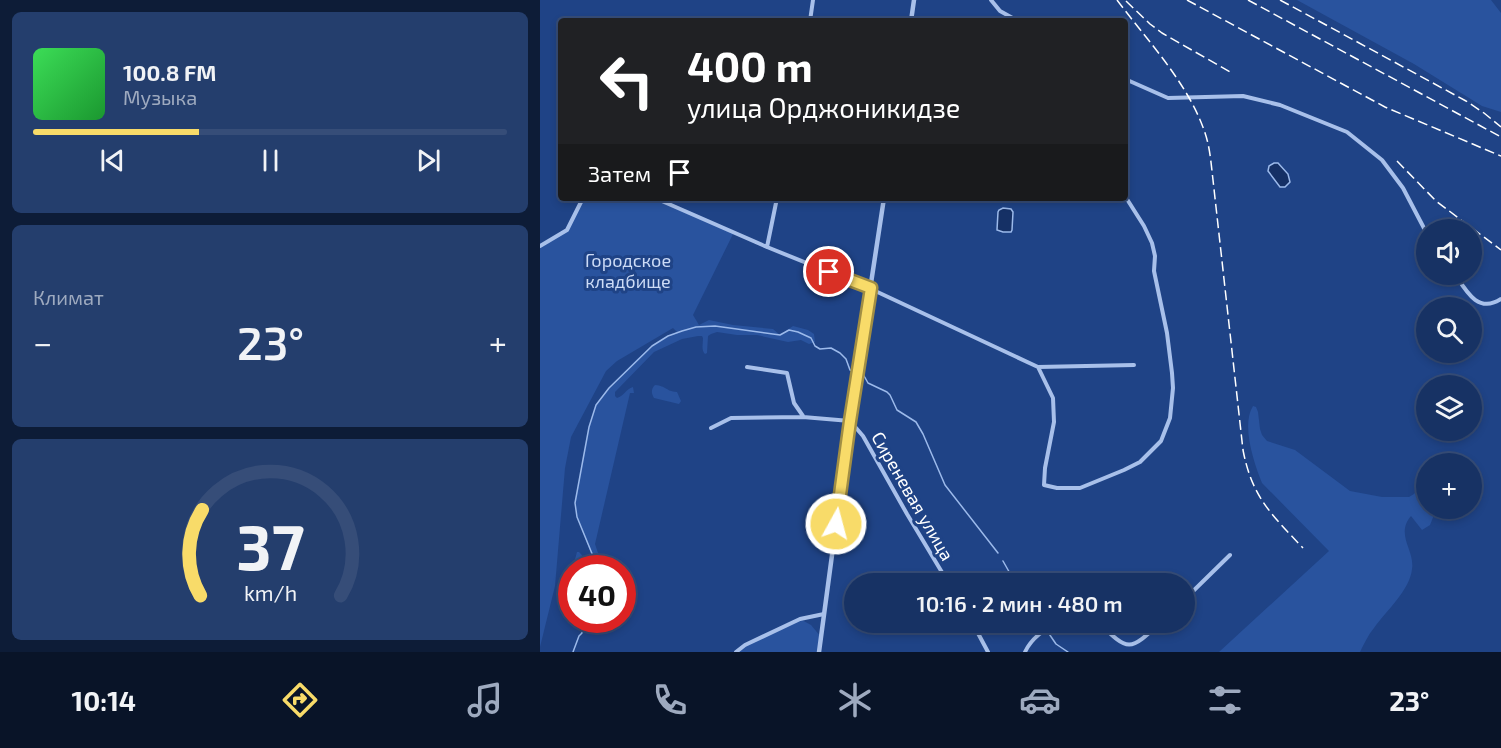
<!DOCTYPE html>
<html lang="ru">
<head>
<meta charset="utf-8">
<style>
	body { margin:0; font-family:"Exo 2",sans-serif; background:#243e6d; color:#f1f3f6; height:100vh; display:flex; flex-direction:column; font-size:22px; white-space:nowrap }
	* { box-sizing:border-box; margin:0 }
	p { font-size:20px; color:#9eaabf }
	.icon { flex:none; width:33px; height:33px; fill:none; stroke:currentColor; stroke-width:2; stroke-linecap:round; stroke-linejoin:round }
	.map { position:relative; flex:1; overflow:hidden }
	.side { display:flex; flex-direction:column; gap:12px; padding:12px; background:#0d1c37; width:540px }
	.side>* { flex:none }
	.top-card { position:absolute; left:18px; top:18px; width:570px; height:183px; border-radius:6px; box-shadow:0 3px 9px #0003,0 0 0 2px #364d78; background:#202124; color:#fff; overflow:hidden }
	.fabs { position:absolute; left:876px; top:219px; display:grid; gap:12px }
	.fabs a { display:grid; place-items:center; width:66px; height:66px; border-radius:50%; background:#173264; box-shadow:0 3px 9px #0003,0 0 0 2px #364d78; font-size:30px }
	.speed { position:absolute; left:18px; top:555px; display:flex; gap:12px; font-size:30px; font-weight:700; text-align:center }
	.speed>* { display:grid; place-content:center; width:78px; height:78px; border-radius:50%; background:#173264; box-shadow:0 3px 9px #0003,0 0 0 2px #364d78; line-height:1 }
	.speed .limit { border:9px solid #d22; background:#fff; color:#111 }
	.pin { position:absolute; display:grid; place-items:center; width:51px; height:51px; color:#fff; margin:-26px; border:3px solid #fff; border-radius:50%; box-shadow:0 2px 6px #0007 }
	.me { position:absolute; width:66px; margin:-33px; rotate:7deg; stroke-linejoin:round; filter:drop-shadow(0 0 4px #0008) }
	.turn { display:flex; align-items:center; gap:21px; height:126px; padding:0 30px; font-size:27px }
	.turn .icon { width:78px; height:78px; stroke-width:2.5 }
	.turn b { display:block; font-size:42px; line-height:51px }
	.then { display:flex; align-items:center; height:57px; padding:0 30px; background:#0003; gap:12px; font-size:22px }
	.big { font-size:45px; font-weight:600; line-height:1.1 }
	.side .tile { flex:1; display:flex; flex-direction:column; justify-content:center; gap:9px; min-width:0; padding:0 21px; border-radius:9px; background:#243e6d }
	.side .dial { align-items:center; gap:0 }
	.dial svg { height:156px; overflow:visible; fill:none; stroke:#364d78; stroke-width:7; stroke-linecap:round; text-anchor:middle }
	.dial text { fill:#f1f3f6; stroke:none }
	.song { display:flex; align-items:center; gap:18px }
	.cover { width:72px; height:72px; border-radius:9px; background:linear-gradient(135deg,hsl(130 70% 55%),hsl(130 70% 35%)) }
	.played { height:6px; border-radius:3px; background:linear-gradient(90deg,#f8db69 35%,#364d78 35%) }
	.keys { display:flex; justify-content:space-around; direction:ltr }
	.heat { display:flex; justify-content:space-between; align-items:center; font-size:33px; direction:ltr }
	.trip { position:absolute; left:304px; top:573px; width:351px; height:60px; border-radius:30px; background:#173264; box-shadow:0 3px 9px #0003,0 0 0 2px #364d78; font-weight:600; line-height:60px; text-align:center }
	.dock { display:flex; height:96px; justify-content:space-around; align-items:center; background:#091428; color:#9eaabf }
	.dock .icon { width:42px; height:42px }
	.dock .selected { color:#f8db69 }
	.dock b { font-size:27px; color:#f1f3f6 }
	main { display:flex; flex:1; min-height:0 }
	.map>svg:first-child { display:block }
</style>
</head>
<body>
<main>
<section class="side">
<div class="tile">
<div class="song"><i class="cover"></i><div><b>100.8 FM</b><p>Музыка</p></div></div>
<div class="played"></div>
<div class="keys"><svg class="icon" aria-label="previous" viewBox="0 0 24 24"><path d="M18 5L8 12l10 7zM5 5v14"/></svg><svg class="icon" aria-label="pause" viewBox="0 0 24 24"><path d="M8 5v14M16 5v14"/></svg><svg class="icon" aria-label="next" viewBox="0 0 24 24"><path d="M6 5l10 7-10 7zM19 5v14"/></svg></div>
</div>
<div class="tile"><p>Климат</p>
<div class="heat"><a>−</a><b class="big">23°</b><a>+</a></div>
</div>
<div class="tile dial"><svg viewBox="0 0 100 80">
<path d="M14 69A42 42 0 1 1 86 69"/>
<path d="M14 69A42 42 0 0 1 15 25" stroke="#f8db69"/>
<text x="50" y="56" font-size="32" font-weight="700">37</text>
<text x="50" y="72" font-size="11">km/h</text>
</svg></div>
</section>
<div class="map">
<svg width="961" height="652" viewBox="0 0 961 652">
	<rect width="100%" height="100%" fill="#1f4386"/>
	<path fill="#29539e" d="M757 0H951L961 13V112L942 106 874 64Z
		M43 198H115L194 232 153 315 159 325 169 320 193 325 233 329 240 335 253 326 268 330 274 334 275 342 269 344 261 340 248 342 217 335H197L177 332 171 334 168 336 167 353 165 354C161 350 163 344 163 338L162 336H158L142 339 114 352 75 392V396L77 398C84 396 86 389 93 387L94 393H90L55 544 62 565 66 568H46L34 563 37 552H39C43 556 46 562 53 559L37 517 35 503 49 427 56 405 69 388 97 359 112 346 137 332 133 328 77 361 66 371 31 437 25 468 15 586 0 647V246L27 230Z
		M115 385C127 386 125 391 137 392L141 401 139 404 114 398C111 393 111 389 115 385Z
		M713 406 716 407 718 412 720 429 722 435 727 441 755 450 810 491 842 497H869L874 494 883 481H886V508L896 509V510L890 525 882 530 871 516C855 535 875 550 872 569 870 590 846 611 834 628 828 635 824 644 820 652H679L789 551 722 483C714 463 701 425 713 406Z
		M260 619 271 625 281 637 279 652H196L205 645Z"/>
	<path fill="#153065" stroke="#9cbaeb" stroke-width="1.5" d="M734 163H738L748 174 750 182 745 187H740L728 171 729 166Z
		M463 208 471 209 473 212 472 230 471 232H463L457 230 458 212 459 210Z"/>
	<g fill="none" stroke-linecap="round" stroke-linejoin="round">
		<path stroke="#9cbaeb" stroke-width="1.5" d="M320 373 323 374 328 383 347 392 350 395 357 410 376 422 383 434 405 485 458 553
			M463 561 476 584
			M54 568 53 556 37 517 35 503 49 427 56 405 69 388 112 346 128 336 142 331 156 327 175 326 240 335 249 330 258 332 271 338 275 346 280 349 291 348 300 353 306 359 310 370 316 372
			M501 622 516 644 528 652
			M33 652 39 636 42 633V626L45 620"/>
		<path stroke="#a8c0ea" stroke-width="4" d="M451 0 460 11 478 21
			M270 21 273 0
			M585 79 628 98 703 96 740 105 807 132 842 160 863 188 886 232
			M115 198 227 247 331 289 498 367
			M0 246 27 230 43 198
			M227 247 237 198
			M915 274C926 291 938 314 961 299
			M207 367 247 373 254 403 263 416
			M498 367 513 398 514 422 505 468 504 485 517 488H540L584 470 600 462 621 441 630 418 633 388 632 373 627 333 614 271 615 256 612 243 604 226 585 196
			M498 367 594 365
			M171 428 191 418 263 417 310 421 323 436 367 514 409 584
			M645 599 690 555
			M432 622 448 652
			M558 622C589 652 589 652 621 622
			M196 652 205 645 260 619 284 614
			M485 652C492 637 506 628 521 622"/>
		<path stroke="#a8c0ea" stroke-width="4.5" d="M371 21 374 0
			M279 652 310 421 344 198"/>
		<path stroke="#fff" stroke-width="1.5" stroke-dasharray="10 4.5" stroke-linecap="butt" d="M577 0C607 40 647 82 664 130 670 146 671 163 673 180L703 450C712 497 731 514 763 548
			M647 0 845 107 961 156
			M708 0 961 137
			M740 0 926 101 944 113 961 127
			M586 1 610 24 622 33 692 73
			M857 161 896 201 961 250"/>
	</g>
	<g fill="none" stroke-linecap="round" stroke-linejoin="round">
		<defs>
			<path id="route" d="M289 272 331 288 310 421 296 524"/>
		</defs>
		<use href="#route" stroke="#a18e44" stroke-width="15"/>
		<use href="#route" stroke="#f8db69" stroke-width="10"/>
	</g>
	<g text-anchor="middle" dominant-baseline="central" stroke-width="6" stroke-linejoin="round" paint-order="stroke">
		<g font-size="18" fill="#cddcf7" stroke="#1f4386">
			<text x="88" y="260">Городское<tspan x="88" dy="21">кладбище</tspan></text>
		</g>
		<g font-size="18" fill="#fff" stroke="#1f4386">
			<text transform="translate(373 496) rotate(60)">Сиреневая улица</text>
		</g>
	</g>
</svg>
<div class="fabs">
<a><svg class="icon" aria-label="sound" viewBox="0 0 24 24"><path d="M4 9h4l5-4v14l-5-4H4zM17 9q2 3 0 6"/></svg></a>
<a><svg class="icon" aria-label="search" viewBox="0 0 24 24"><circle cx="10" cy="10" r="6"/><path d="M15 15l6 6"/></svg></a>
<a><svg class="icon" aria-label="layers" viewBox="0 0 24 24"><path d="M12 4l9 5-9 5-9-5zM3 14l9 5 9-5"/></svg></a>
<a>+</a>
</div>
<div class="speed"><div class="limit">40</div></div>
<div class="pin" style="left:289px;top:272px;background:#d93025"><svg class="icon" aria-label="arrive" viewBox="0 0 24 24"><path d="M6 21V4h12l-3 4 3 4H6"/></svg></div>
<svg class="me" style="left:296px;top:524px" viewBox="-20 -20 40 40"><circle r="17" fill="#f8db69" stroke="#fff" stroke-width="3"/><path d="M0-11L8 9 0 5-8 9z" fill="#fff"/></svg>
<div class="trip">10:16 · 2 мин · 480 m</div>
<div class="top-card">
<div class="turn"><svg class="icon" aria-label="left" viewBox="0 0 24 24"><path d="M17 20v-9H6M10 6l-5 5 5 5"/></svg><div><b>400 m</b>улица Орджоникидзе</div></div>
<div class="then">Затем<svg class="icon" aria-label="arrive" viewBox="0 0 24 24"><path d="M6 21V4h12l-3 4 3 4H6"/></svg></div>
</div>
</div>
</main>
<nav class="dock">
<b>10:14</b>
<svg class="icon selected" aria-label="directions" viewBox="0 0 24 24"><path d="M12 3l9 9-9 9-9-9zM9 14v-3h6M13 9l2 2-2 2"/></svg>
<svg class="icon" aria-label="music" viewBox="0 0 24 24"><path d="M9 18V5l10-2v13"/><circle cx="6" cy="18" r="3"/><circle cx="16" cy="16" r="3"/></svg>
<svg class="icon" aria-label="phone" viewBox="0 0 24 24"><path d="M5 4h4l2 5-3 2q2 4 5 5l2-3 5 2v4C11 20 4 13 5 4z"/></svg>
<svg class="icon" aria-label="climate" viewBox="0 0 24 24"><path d="M12 3v18M4 7l16 10M4 17L20 7"/></svg>
<svg class="icon" aria-label="car" viewBox="0 0 24 24"><path d="M5 17H2v-5l4-1 3-4h7l3 4 3 1v5h-3M9 17h6M6 11h13"/><circle cx="7" cy="17" r="2"/><circle cx="17" cy="17" r="2"/></svg>
<svg class="icon" aria-label="filters" viewBox="0 0 24 24"><path d="M4 7h16M4 17h16"/><circle cx="9" cy="7" r="2"/><circle cx="15" cy="17" r="2"/></svg>
<b>23°</b>
</nav>
</body>
</html>
